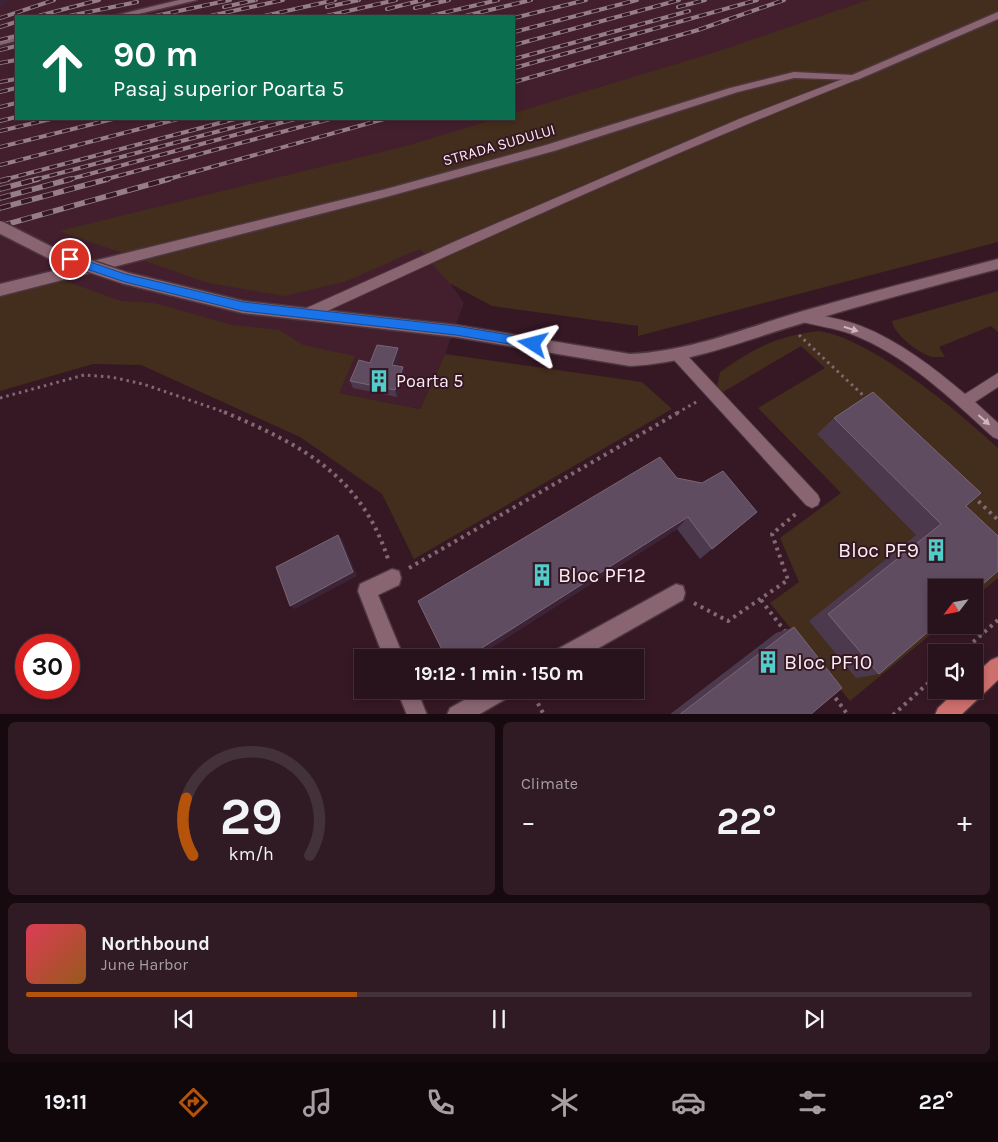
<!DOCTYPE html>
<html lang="en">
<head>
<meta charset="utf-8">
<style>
	body { margin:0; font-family:Karla,sans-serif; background:#301b24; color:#f1f3f6; height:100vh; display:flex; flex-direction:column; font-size:19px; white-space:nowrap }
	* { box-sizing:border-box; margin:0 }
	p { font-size:16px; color:#a59ea3 }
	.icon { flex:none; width:28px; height:28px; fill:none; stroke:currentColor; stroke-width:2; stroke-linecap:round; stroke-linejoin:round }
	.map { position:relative; height:714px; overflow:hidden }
	.drawer { display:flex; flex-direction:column; gap:8px; padding:8px; background:#160a0f; flex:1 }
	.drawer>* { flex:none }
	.guide { position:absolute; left:15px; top:15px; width:500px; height:105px; border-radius:0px; box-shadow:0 2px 8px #0003,0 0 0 1px #44323a; background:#0b6e4f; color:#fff; overflow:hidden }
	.needle { width:32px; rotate:238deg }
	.buttons { position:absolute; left:928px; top:579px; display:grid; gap:10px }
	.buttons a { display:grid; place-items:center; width:55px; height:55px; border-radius:0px; background:#28121b; box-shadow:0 2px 8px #0003,0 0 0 1px #44323a; font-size:25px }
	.speed { position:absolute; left:15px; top:634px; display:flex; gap:10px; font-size:25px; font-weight:700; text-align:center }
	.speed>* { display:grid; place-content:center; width:65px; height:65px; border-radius:50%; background:#28121b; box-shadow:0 2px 8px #0003,0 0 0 1px #44323a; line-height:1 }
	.speed .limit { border:8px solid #d22; background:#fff; color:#111 }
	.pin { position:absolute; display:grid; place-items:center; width:42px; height:42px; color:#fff; margin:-21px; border:2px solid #fff; border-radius:50%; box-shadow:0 1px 5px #0007 }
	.me { position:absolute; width:55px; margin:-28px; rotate:279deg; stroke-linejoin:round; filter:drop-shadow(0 0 4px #0008) }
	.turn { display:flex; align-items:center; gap:18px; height:105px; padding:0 15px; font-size:22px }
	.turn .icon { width:65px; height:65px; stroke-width:2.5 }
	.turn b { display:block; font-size:35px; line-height:42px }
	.big { font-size:38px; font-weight:700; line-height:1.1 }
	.drawer .card { flex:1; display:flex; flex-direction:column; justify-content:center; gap:8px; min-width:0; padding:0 18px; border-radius:8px; background:#301b24 }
	.drawer .dial { align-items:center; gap:0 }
	.dial svg { height:130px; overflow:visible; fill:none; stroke:#44323a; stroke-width:7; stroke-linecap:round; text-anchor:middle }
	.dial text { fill:#f1f3f6; stroke:none }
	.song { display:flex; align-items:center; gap:15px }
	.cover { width:60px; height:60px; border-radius:8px; background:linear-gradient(135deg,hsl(350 70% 55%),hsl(30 70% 35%)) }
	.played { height:5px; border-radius:2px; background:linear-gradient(90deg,#b45309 35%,#44323a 35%) }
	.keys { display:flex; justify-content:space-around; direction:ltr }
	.heat { display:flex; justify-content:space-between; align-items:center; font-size:28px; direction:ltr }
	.drawer .tiles { flex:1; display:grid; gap:8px; grid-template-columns:1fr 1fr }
	.card:last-child { grid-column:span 2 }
	.trip { position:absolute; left:354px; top:649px; width:290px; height:50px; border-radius:0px; background:#28121b; box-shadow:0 2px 8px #0003,0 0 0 1px #44323a; font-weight:700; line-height:50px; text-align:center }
	.tab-bar { display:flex; height:80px; justify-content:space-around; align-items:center; background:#10070b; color:#a59ea3 }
	.tab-bar .icon { width:35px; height:35px }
	.tab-bar .active { color:#b45309 }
	.tab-bar b { font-size:22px; color:#f1f3f6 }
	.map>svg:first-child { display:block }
</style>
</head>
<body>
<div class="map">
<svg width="998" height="715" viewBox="0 0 998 715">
	<rect width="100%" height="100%" fill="#351824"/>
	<path fill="#431f2e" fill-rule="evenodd" d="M0 0H998L450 283 464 303 445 354 420 409 338 393 342 385 154 303 0 358ZM16 16H514V119H16Z"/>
	<path fill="#432d1c" d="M868 0H998V242L638 336V326L492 306 449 283 420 249 344 282 284 296 208 283 59 231 406 146 495 119H514V113L716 52Z
		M63 280 121 301 154 303 232 325 279 330 303 345 355 356 339 393 420 409 445 354 642 382 672 409 414 559 382 494 300 437 141 365 93 364 0 391V294Z
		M998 291V332L991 326 939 347 945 357C941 357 937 357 933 357 921 355 893 334 892 321Z
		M819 331C872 339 958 411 998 448V578L974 598V588H936V625H942L850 701 770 603 799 582 780 538 841 493 758 408 825 368 801 346 723 392 717 387 720 372C754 348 777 336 819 331Z"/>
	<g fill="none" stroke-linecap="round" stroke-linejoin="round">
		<defs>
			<path id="lane" d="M853 75 858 78 856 80C672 153 491 235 312 318L307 319 300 314 302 310 458 240 739 119Z
				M804 312C823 316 843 319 861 326 899 341 933 367 965 394L998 373V387L975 402 998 423V439L993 437C950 398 906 355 851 334 835 328 816 326 799 321L797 317 799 313Z
				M679 350 684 352 818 495 820 500 818 505 812 508 806 505 674 360 672 356 674 352Z"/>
			<path id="street" d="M179 0H197L130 16H113Z
				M998 12V19L857 80 794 78 738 92 554 151 386 197 0 296V284L386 189 546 145 730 88 794 72 852 75Z
				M16 35V41L0 45V39Z
				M998 259V269C933 286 868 303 803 323 745 340 691 363 630 366L456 337 243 313 238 311 236 307 238 303 243 301 456 325 630 354C691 351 745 328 803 311 868 292 933 276 998 259Z
				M392 569 399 571 401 578 399 585 378 595 404 658H384L358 591 360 584Z
				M676 584 683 586 685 593 683 600 581 658H551L554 651Z
				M397 690H417L427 715H407Z
				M482 690H512L509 697 478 715H447L450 708Z"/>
			<path id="primary" d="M998 657V680L961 715H935L938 708 957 690H974V675L991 660Z"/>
		</defs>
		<use href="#lane" stroke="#4d363f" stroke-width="2"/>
		<use href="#street" stroke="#4d363f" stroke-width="3"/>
		<use href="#primary" stroke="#4d363f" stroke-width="3"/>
		<path stroke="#816972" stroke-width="3" stroke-dasharray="2.5 4" stroke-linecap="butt" d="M799 335 867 399
			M0 398 84 375 111 377 143 384 227 413
			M677 413 698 401"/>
		<path stroke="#816972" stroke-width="4" stroke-dasharray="3 4.5" stroke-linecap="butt" d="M224 412C300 444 361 475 388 559
			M973 496 998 520
			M409 568 679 412
			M761 600 787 634
			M694 603 728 621 788 580 772 534 798 512
			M962 652 998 620
			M531 690 544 715
			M831 692 848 715
			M893 715 936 676"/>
		<use href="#lane" fill="#896572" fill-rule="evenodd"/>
		<use href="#street" fill="#896572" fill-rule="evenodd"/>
		<use href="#primary" fill="#cd6f6d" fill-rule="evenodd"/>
		<defs>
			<path id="rail-far1" d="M224 7 256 0
				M327 7 359 0
				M678 7 705 0
				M415 8 449 0
				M387 9 423 0
				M38 16 99 0
				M69 16 137 2
				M155 16 230 0
				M210 16 283 0
				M264 16 335 0
				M326 16 396 0
				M430 16 498 0
				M465 16 531 0
				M0 18 54 0
				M514 18 586 0
				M0 27 16 22
				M514 32 637 0
				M0 40 16 36
				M514 45 679 0
				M0 50 16 46
				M514 59 689 11
				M0 63 16 60
				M514 68 757 0
				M0 82 16 79
				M514 82 698 30 784 0
				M0 92 16 88
				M0 107 16 103
				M0 121 16 117
				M0 131 51 119
				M0 147 113 119
				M0 165 178 119
				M3 180 235 119
				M34 180 265 119
				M67 180 295 119
				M103 180 330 119
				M165 180 384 119"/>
			<path id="rail" d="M0 181 8 179
				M0 189 38 179
				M0 198 71 179
				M0 208 108 179
				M0 226 169 179"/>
		</defs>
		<use href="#rail-far1" stroke="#957e87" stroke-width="4"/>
		<use href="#rail" stroke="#957e87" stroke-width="5.5"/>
		<use href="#rail-far1" stroke="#351824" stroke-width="2.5" stroke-dasharray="8" stroke-linecap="butt"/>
		<use href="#rail" stroke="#351824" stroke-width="4" stroke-dasharray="11" stroke-linecap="butt"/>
		<defs>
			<path id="lane-bridge" d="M0 227 51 253 125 278 243 307"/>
		</defs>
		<use href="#lane-bridge" stroke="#4d363f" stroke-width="15" stroke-linecap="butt"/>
		<use href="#lane-bridge" stroke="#896572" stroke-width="12"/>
	</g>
	<path fill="#4d394e" d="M400 356 396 366 403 367 405 374 397 397 353 388 350 381 370 363Z
		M834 418 966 506 879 674 856 678 809 621 916 535 817 434Z
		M677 478 702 483 757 512 700 559 677 529 475 658H446Z
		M794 627 810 715H669L776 633Z"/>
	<path fill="#3c2336" d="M0 0H11L0 7Z
		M398 348 400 356 394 372 392 365Z
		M403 367 405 374 397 397 395 390Z
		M757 512 743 524 700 559 712 549Z
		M688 517 677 529 475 658H466Z
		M338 535 342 539 357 576 295 609 290 606Z"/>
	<path fill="#604c60" stroke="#796576" d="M377 345 398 348 392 365 403 367 395 390 350 381 359 360 370 363Z
		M873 392 981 493 966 506 998 536V571L974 592V588H936V625L879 674 828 614 941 524 834 418Z
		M660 457 677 478 702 483 723 471 757 512 712 549 688 517 466 658H446L418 601Z
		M338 535 353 572 290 606 276 567Z
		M794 627 842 688 810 715H679Z"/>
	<defs><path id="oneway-solid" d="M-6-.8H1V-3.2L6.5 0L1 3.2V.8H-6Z" transform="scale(1.25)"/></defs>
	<g fill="#cfb6be">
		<use href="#oneway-solid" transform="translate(851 329) rotate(18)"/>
		<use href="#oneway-solid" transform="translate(984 420) rotate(41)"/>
	</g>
	<path fill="#1a73e8" stroke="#114b97" d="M70 255 125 274 243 302 456 326 533 339 539 344 533 348 456 335 243 311 125 282 66 262V257Z"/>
	<defs>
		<symbol id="building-bare" viewBox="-9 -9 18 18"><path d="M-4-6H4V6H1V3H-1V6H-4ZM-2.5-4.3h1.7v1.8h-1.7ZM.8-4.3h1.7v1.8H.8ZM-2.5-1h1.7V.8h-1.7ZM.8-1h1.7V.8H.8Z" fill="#52cdcc" stroke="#351824" stroke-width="2.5" paint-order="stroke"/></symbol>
	</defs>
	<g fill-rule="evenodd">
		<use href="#building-bare" x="363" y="365" width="32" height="32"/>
		<use href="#building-bare" x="920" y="534" width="32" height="32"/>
		<use href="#building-bare" x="526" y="559" width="32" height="32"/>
		<use href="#building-bare" x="752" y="646" width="32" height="32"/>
	</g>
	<g text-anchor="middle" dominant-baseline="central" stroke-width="4" stroke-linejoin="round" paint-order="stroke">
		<g font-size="15" fill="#fdecf1" stroke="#351824">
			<text transform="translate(499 145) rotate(-16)">STRADA SUDULUI</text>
		</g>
		<g font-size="18" fill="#fdecf1" stroke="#351824" text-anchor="start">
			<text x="396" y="381">Poarta 5</text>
		</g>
		<g font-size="21" fill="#fdecf1" stroke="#351824" text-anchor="start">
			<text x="919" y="550" text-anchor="end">Bloc PF9</text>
			<text x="558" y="575">Bloc PF12</text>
			<text x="784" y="662">Bloc PF10</text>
		</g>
	</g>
</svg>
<div class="buttons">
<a><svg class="needle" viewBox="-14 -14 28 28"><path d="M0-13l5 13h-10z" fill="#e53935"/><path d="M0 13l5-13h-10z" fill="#a59ea3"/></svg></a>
<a><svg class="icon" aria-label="sound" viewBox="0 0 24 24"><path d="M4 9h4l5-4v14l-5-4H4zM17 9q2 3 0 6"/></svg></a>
</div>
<div class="speed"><div class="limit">30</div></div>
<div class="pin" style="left:70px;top:259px;background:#d93025"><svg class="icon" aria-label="arrive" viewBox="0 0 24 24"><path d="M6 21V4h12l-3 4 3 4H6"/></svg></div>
<svg class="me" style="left:533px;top:344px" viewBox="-20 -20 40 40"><path d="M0-17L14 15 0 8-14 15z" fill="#1a73e8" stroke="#fff" stroke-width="4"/></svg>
<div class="trip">19:12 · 1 min · 150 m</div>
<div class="guide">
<div class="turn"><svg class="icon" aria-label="ahead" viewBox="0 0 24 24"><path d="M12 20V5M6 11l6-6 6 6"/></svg><div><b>90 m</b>Pasaj superior Poarta 5</div></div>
</div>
</div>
<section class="drawer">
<div class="tiles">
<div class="card dial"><svg viewBox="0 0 100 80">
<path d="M14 69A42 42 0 1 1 86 69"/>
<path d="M14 69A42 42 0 0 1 10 34" stroke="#b45309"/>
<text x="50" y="56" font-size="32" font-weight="700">29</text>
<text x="50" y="72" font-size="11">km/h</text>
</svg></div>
<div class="card"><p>Climate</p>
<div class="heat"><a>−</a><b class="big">22°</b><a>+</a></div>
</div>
<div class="card">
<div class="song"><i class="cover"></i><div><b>Northbound</b><p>June Harbor</p></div></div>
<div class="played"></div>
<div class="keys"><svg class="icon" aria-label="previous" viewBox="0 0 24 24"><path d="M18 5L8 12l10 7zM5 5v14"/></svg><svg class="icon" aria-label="pause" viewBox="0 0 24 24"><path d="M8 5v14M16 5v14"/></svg><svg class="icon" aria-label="next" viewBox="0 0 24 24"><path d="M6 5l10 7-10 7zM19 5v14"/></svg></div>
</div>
</div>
</section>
<nav class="tab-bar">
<b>19:11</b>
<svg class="icon active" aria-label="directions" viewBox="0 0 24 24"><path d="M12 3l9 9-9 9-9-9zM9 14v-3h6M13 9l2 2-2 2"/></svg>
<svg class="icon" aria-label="music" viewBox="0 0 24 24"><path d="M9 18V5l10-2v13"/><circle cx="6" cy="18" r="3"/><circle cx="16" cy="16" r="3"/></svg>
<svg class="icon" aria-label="phone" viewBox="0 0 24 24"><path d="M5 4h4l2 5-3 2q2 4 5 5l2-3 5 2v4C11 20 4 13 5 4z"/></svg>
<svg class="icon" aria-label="climate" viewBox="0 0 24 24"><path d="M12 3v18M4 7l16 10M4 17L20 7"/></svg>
<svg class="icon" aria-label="car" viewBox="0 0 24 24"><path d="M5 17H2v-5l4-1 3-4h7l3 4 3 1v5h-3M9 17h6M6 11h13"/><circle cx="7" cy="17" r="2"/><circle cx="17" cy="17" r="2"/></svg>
<svg class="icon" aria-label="filters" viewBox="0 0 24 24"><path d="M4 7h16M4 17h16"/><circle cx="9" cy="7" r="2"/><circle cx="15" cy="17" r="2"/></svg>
<b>22°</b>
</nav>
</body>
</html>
